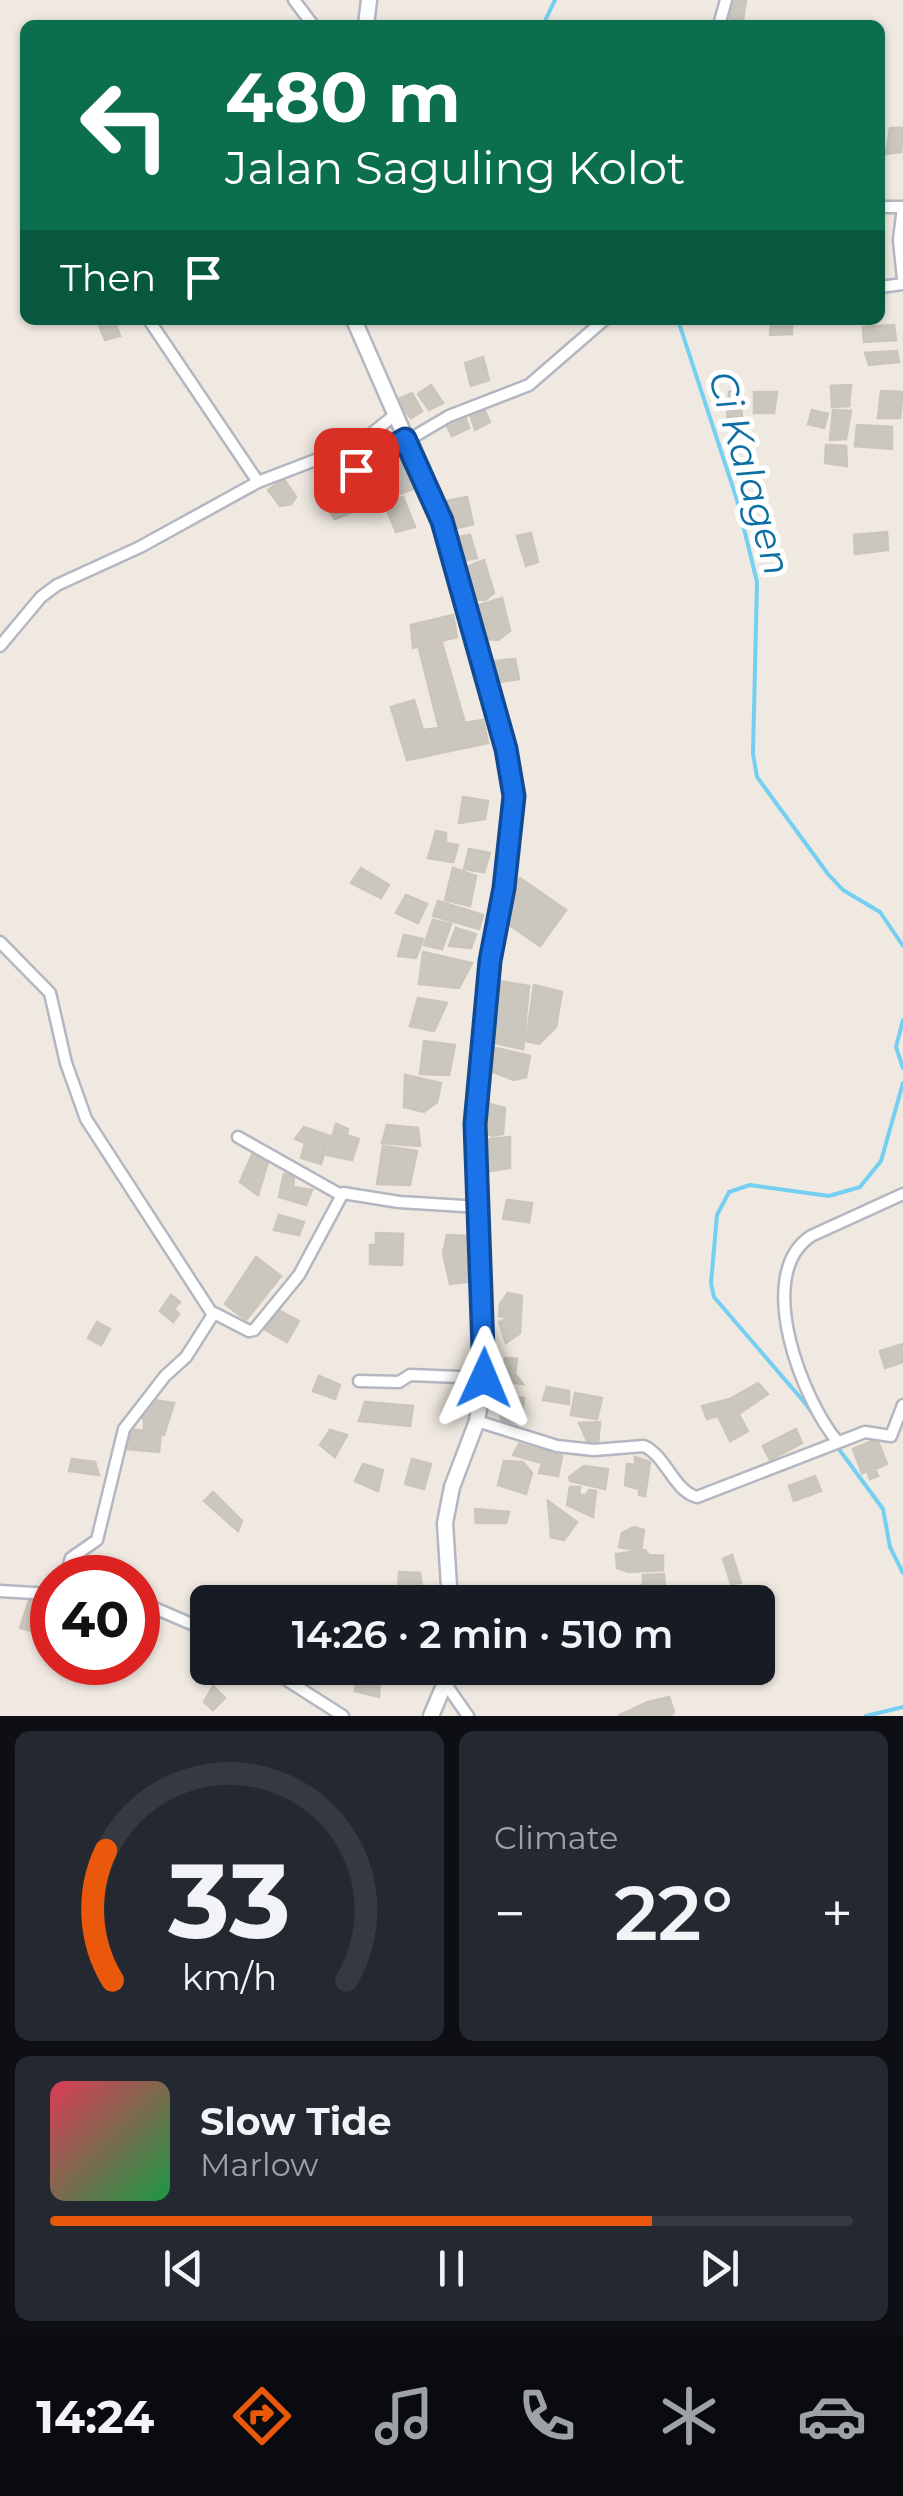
<!DOCTYPE html>
<html lang="en">
<head>
<meta charset="utf-8">
<style>
	body { margin:0; font-family:Montserrat,sans-serif; background:#242831; color:#f1f3f6; height:100vh; display:flex; flex-direction:column; font-size:38px; white-space:nowrap }
	* { box-sizing:border-box; margin:0 }
	p { font-size:32px; color:#9ea1a6 }
	.icon { flex:none; width:55px; height:55px; fill:none; stroke:currentColor; stroke-width:2; stroke-linecap:round; stroke-linejoin:round }
	.map { position:relative; height:1716px; overflow:hidden }
	.sheet { display:flex; flex-direction:column; gap:15px; padding:15px; background:#0d0f14; flex:1 }
	.sheet>* { flex:none }
	.banner { position:absolute; left:20px; top:20px; width:865px; height:305px; border-radius:15px; box-shadow:0 2px 8px #0004; background:#0b6e4f; color:#fff; overflow:hidden }
	.speed { position:absolute; left:30px; top:1555px; display:flex; gap:20px; font-size:50px; font-weight:700; text-align:center }
	.speed>* { display:grid; place-content:center; width:130px; height:130px; border-radius:50%; background:#171b24; box-shadow:0 2px 8px #0004; line-height:1 }
	.speed .limit { border:15px solid #d22; background:#fff; color:#111 }
	.pin { position:absolute; display:grid; place-items:center; width:85px; height:85px; color:#fff; margin:-42px; border-radius:20px; box-shadow:0 5px 15px #0006 }
	.me { position:absolute; width:110px; margin:-55px; rotate:1deg; stroke-linejoin:round; filter:drop-shadow(0 0 8px #0008) }
	.turn { display:flex; align-items:center; gap:35px; height:210px; padding:0 40px; font-size:45px }
	.turn .icon { width:130px; height:130px; stroke-width:2.5 }
	.turn b { display:block; font-size:70px; line-height:85px }
	.then { display:flex; align-items:center; height:95px; padding:0 40px; background:#0003; gap:20px; font-size:38px }
	.big { font-size:75px; font-weight:600; line-height:1.1 }
	.sheet .tile { flex:1; display:flex; flex-direction:column; justify-content:center; gap:15px; min-width:0; padding:0 35px; border-radius:15px; background:#242831 }
	.sheet .dial { align-items:center; gap:0 }
	.dial svg { height:260px; overflow:visible; fill:none; stroke:#363941; stroke-width:7; stroke-linecap:round; text-anchor:middle }
	.dial text { fill:#f1f3f6; stroke:none }
	.song { display:flex; align-items:center; gap:30px }
	.cover { width:120px; height:120px; border-radius:15px; background:linear-gradient(135deg,hsl(350 70% 55%),hsl(140 70% 35%)) }
	.played { height:10px; border-radius:5px; background:linear-gradient(90deg,#ea580c 75%,#363941 75%) }
	.keys { display:flex; justify-content:space-around; direction:ltr }
	.heat { display:flex; justify-content:space-between; align-items:center; font-size:55px; direction:ltr }
	.sheet .tiles { flex:1; display:grid; gap:15px; grid-template-columns:1fr 1fr }
	.tile:last-child { grid-column:span 2 }
	.trip { position:absolute; left:190px; top:1585px; width:585px; height:100px; border-radius:15px; background:#171b24; box-shadow:0 2px 8px #0004; font-weight:600; line-height:100px; text-align:center }
	.tab-bar { display:flex; height:160px; justify-content:space-around; align-items:center; background:#090b0e; color:#9ea1a6 }
	.tab-bar .icon { width:70px; height:70px }
	.tab-bar .on { color:#ea580c }
	.tab-bar b { font-size:45px; color:#f1f3f6 }
	.map>svg:first-child { display:block }
</style>
</head>
<body>
<div class="map">
<svg width="903" height="1716" viewBox="0 0 903 1716">
	<rect width="100%" height="100%" fill="#efe9e1"/>
	<g fill="none" stroke-linecap="round" stroke-linejoin="round">
		<path stroke="#75cff0" stroke-width="4" d="M543 25 555 0
			M678 320 737 500 757 582 753 754 757 777 828 874 843 890 880 912 903 946
			M903 1020 896 1047 903 1068
			M903 1083 881 1161 860 1187 829 1196 750 1185 729 1192 717 1215 711 1283 714 1297 805 1403 883 1509 890 1547 903 1573
			M866 1716 903 1707"/>
	</g>
	<path fill="#cbc7bf" stroke="#cbc5ba" stroke-width="2.5" d="M729 0H746L743 20 726 18Z
		M890 128H903L901 152 886 154Z
		M97 320H114L120 336 105 340Z
		M771 322H792V334L770 335Z
		M894 325 896 340 864 342 863 327Z
		M897 351 899 362 869 365 865 353Z
		M483 357 489 380 471 386 465 363Z
		M431 385 443 403 429 410 418 394Z
		M851 385 849 406 832 407 831 386Z
		M881 391 903 392 900 418H878Z
		M729 392H741L742 419 727 420Z
		M754 392H777L774 413H754Z
		M412 393 422 411 411 418 396 400Z
		M484 409 490 422 475 430 470 414Z
		M812 410 828 414 824 428 808 424Z
		M833 410 851 411 846 439 830 440Z
		M464 413 469 428 452 436 445 422Z
		M857 425 892 427V449L855 446Z
		M826 445 846 446 847 466 825 463Z
		M399 453 413 489 388 498 367 495 357 475Z
		M284 479 296 497 291 504 280 506 268 490Z
		M355 482 365 507 335 519 317 495Z
		M403 497 415 527 396 532 384 503Z
		M467 497 473 524 450 530 446 501Z
		M887 532 888 550 855 554 854 535Z
		M531 533 538 562 526 566 517 536Z
		M470 535 477 558 458 562 453 538Z
		M484 560 494 593 485 600 473 599 467 567Z
		M502 598 510 631 498 640 487 639 476 606Z
		M453 615 457 637 413 648 411 625Z
		M442 643 465 723 483 720 488 743 407 760 391 707 414 700 423 730 439 728 419 649Z
		M515 659 519 679 499 682 493 661Z
		M463 797 488 801 485 819 459 823Z
		M436 831 446 833V843L458 845 453 862 428 858Z
		M469 849 490 853 484 872 464 869Z
		M361 868 389 885 381 898 351 883Z
		M453 868 476 876 470 906 445 900Z
		M520 878 566 910 540 946 502 920Z
		M406 895 427 904 418 923 396 913Z
		M438 901 483 915 479 929 433 916Z
		M433 920 451 924 442 949 424 945Z
		M456 928 476 934 471 948 449 946Z
		M404 935 423 939 416 958 398 956Z
		M423 952 472 963 459 988 419 984Z
		M493 980 529 986 523 1049 484 1041Z
		M534 985 562 992 556 1027 539 1044 526 1041Z
		M418 998 447 1003 434 1031 410 1026Z
		M424 1041 455 1045 449 1075 420 1074Z
		M487 1046 530 1056 526 1077 514 1080 483 1068Z
		M405 1075 441 1083 437 1102 424 1112 404 1107Z
		M481 1102 505 1108 503 1134 492 1136 477 1127Z
		M336 1124 348 1129 347 1135 359 1139 352 1160 327 1155Z
		M387 1125 418 1128 420 1146 382 1143Z
		M304 1127 330 1136 321 1164 301 1158 305 1143 295 1139Z
		M510 1137V1168L482 1172 481 1140Z
		M383 1146 417 1151 410 1185 377 1184Z
		M252 1155 268 1162 258 1195 240 1182Z
		M284 1174 294 1177 293 1187 312 1190 306 1205 279 1197Z
		M507 1200 532 1203 529 1222 503 1219Z
		M279 1215 304 1222 299 1235 274 1230Z
		M376 1233 403 1234 402 1265 370 1264V1245H376Z
		M447 1235 470 1236 473 1281 450 1284 443 1253Z
		M256 1257 281 1276 246 1320 225 1304Z
		M508 1293 522 1296 520 1333 506 1343 499 1322 509 1318 499 1316 500 1304Z
		M171 1295 180 1302 174 1309 179 1314 173 1322 160 1311Z
		M276 1309 299 1321 287 1342 264 1329Z
		M97 1322 110 1329 101 1345 88 1338Z
		M903 1344V1362L885 1368 880 1351Z
		M505 1358 517 1359 515 1374 523 1384 501 1381Z
		M319 1376 340 1385 335 1399 313 1391Z
		M758 1383 768 1394 740 1413 730 1399Z
		M547 1387 569 1391V1404L543 1400Z
		M575 1393 602 1398 597 1419 571 1415Z
		M500 1396 524 1398 520 1424 501 1420Z
		M730 1399 748 1431 730 1441 718 1416 707 1419 702 1406Z
		M153 1400 174 1403 164 1435 144 1429V1419L139 1417Z
		M365 1402 413 1406 410 1426 359 1421Z
		M600 1422 598 1444 587 1441 579 1423Z
		M130 1429 161 1433 159 1452 125 1449Z
		M796 1429 802 1443 770 1460 763 1446Z
		M330 1430 347 1435 335 1457 320 1445Z
		M877 1439 887 1464 875 1469 878 1476 870 1479 867 1471 862 1473 853 1449Z
		M519 1444 562 1456 558 1476 539 1473 542 1463 513 1455Z
		M635 1457 650 1462 645 1496 639 1495V1489L625 1485 627 1464 635 1465Z
		M72 1459 95 1462 99 1475 69 1471Z
		M412 1459 431 1464 424 1489 405 1484Z
		M504 1461 523 1462 532 1473 526 1494 498 1485Z
		M363 1464 383 1470 378 1491 355 1481Z
		M584 1466 608 1469 605 1489 570 1481 569 1477Z
		M815 1476 821 1491 794 1501 789 1486Z
		M570 1487H580L579 1494 585 1496 589 1490 596 1491 593 1517 567 1505Z
		M213 1492 242 1521 238 1531 204 1501Z
		M548 1501 577 1522 564 1540 551 1537Z
		M475 1509 509 1512 506 1523H476Z
		M634 1527 644 1530 641 1551 619 1547 622 1533Z
		M645 1550 649 1555 663 1556V1570L629 1572 617 1568 616 1554Z
		M732 1555 741 1583 731 1584 723 1559Z
		M399 1572 420 1573 423 1595 398 1593Z
		M664 1574 666 1601 632 1602 634 1589 643 1584V1575Z
		M412 1586 433 1587 432 1602H412Z
		M29 1601 36 1602 38 1610 31 1631 20 1628Z
		M358 1671 380 1677 379 1697 355 1691Z
		M213 1686 225 1698 213 1710 204 1702Z
		M669 1697 674 1712 671 1716H618L648 1702Z"/>
	<g fill="none" stroke-linecap="round" stroke-linejoin="round">
		<defs>
			<path id="street" d="M294 0 313 25
				M719 25 726 0
				M880 207H903
				M903 207 899 240 903 279
				M880 287 903 284
				M149 320 258 482
				M337 482 449 416 529 385 604 320
				M0 646 41 597 57 585 140 547 258 482 339 451 371 434 396 414
				M0 942 50 993 66 1063 86 1119 213 1315
				M238 1137 341 1195
				M359 1381 399 1382 410 1375 484 1378
				M477 1421 557 1446 594 1450 644 1446C667 1457 673 1490 697 1497L865 1432 891 1436 903 1405
				M838 1442C804 1403 752 1275 811 1236L903 1194
				M65 1578 71 1558 97 1540 124 1429 165 1376 186 1357 214 1313 249 1331 254 1330 299 1275 343 1193 399 1202 480 1207
				M0 1591 52 1594
				M138 1601 208 1631
				M268 1668 343 1716
				M445 1683 468 1716"/>
			<path id="secondary" d="M366 25 369 0
				M354 320 442 521 506 749 513 796 504 888 490 961 475 1125 484 1378 477 1421 452 1487 445 1523 450 1602
				M431 1716 445 1683 446 1668"/>
		</defs>
		<use href="#street" stroke="#b4b7c1" stroke-width="15"/>
		<use href="#secondary" stroke="#b4b7c1" stroke-width="19"/>
		<use href="#street" stroke="#fff" stroke-width="10"/>
		<use href="#secondary" stroke="#fff" stroke-width="14"/>
	</g>
	<g fill="none" stroke-linecap="round" stroke-linejoin="round">
		<defs>
			<path id="route" d="M356 470 405 439 442 521 506 749 514 796 504 888 490 961 475 1124 484 1378"/>
		</defs>
		<use href="#route" stroke="#114b97" stroke-width="25"/>
		<use href="#route" stroke="#1a73e8" stroke-width="18"/>
	</g>
	<g text-anchor="middle" dominant-baseline="central" stroke-width="10" stroke-linejoin="round" paint-order="stroke">
		<g font-size="38" font-style="italic" fill="#0d6fa3" stroke="#fff">
			<text transform="translate(750 473) rotate(74)">Ci Kalagen</text>
		</g>
	</g>
</svg>
<div class="speed"><div class="limit">40</div></div>
<div class="pin" style="left:356px;top:470px;background:#d93025"><svg class="icon" aria-label="arrive" viewBox="0 0 24 24"><path d="M6 21V4h12l-3 4 3 4H6"/></svg></div>
<svg class="me" style="left:484px;top:1378px" viewBox="-20 -20 40 40"><path d="M0-17L14 15 0 8-14 15z" fill="#1a73e8" stroke="#fff" stroke-width="4"/></svg>
<div class="trip">14:26 · 2 min · 510 m</div>
<div class="banner">
<div class="turn"><svg class="icon" aria-label="left" viewBox="0 0 24 24"><path d="M17 20v-9H6M10 6l-5 5 5 5"/></svg><div><b>480 m</b>Jalan Saguling Kolot</div></div>
<div class="then">Then<svg class="icon" aria-label="arrive" viewBox="0 0 24 24"><path d="M6 21V4h12l-3 4 3 4H6"/></svg></div>
</div>
</div>
<section class="sheet">
<div class="tiles">
<div class="tile dial"><svg viewBox="0 0 100 80">
<path d="M14 69A42 42 0 1 1 86 69"/>
<path d="M14 69A42 42 0 0 1 12 29" stroke="#ea580c"/>
<text x="50" y="56" font-size="32" font-weight="700">33</text>
<text x="50" y="72" font-size="11">km/h</text>
</svg></div>
<div class="tile"><p>Climate</p>
<div class="heat"><a>−</a><b class="big">22°</b><a>+</a></div>
</div>
<div class="tile">
<div class="song"><i class="cover"></i><div><b>Slow Tide</b><p>Marlow</p></div></div>
<div class="played"></div>
<div class="keys"><svg class="icon" aria-label="previous" viewBox="0 0 24 24"><path d="M18 5L8 12l10 7zM5 5v14"/></svg><svg class="icon" aria-label="pause" viewBox="0 0 24 24"><path d="M8 5v14M16 5v14"/></svg><svg class="icon" aria-label="next" viewBox="0 0 24 24"><path d="M6 5l10 7-10 7zM19 5v14"/></svg></div>
</div>
</div>
</section>
<nav class="tab-bar">
<b>14:24</b>
<svg class="icon on" aria-label="directions" viewBox="0 0 24 24"><path d="M12 3l9 9-9 9-9-9zM9 14v-3h6M13 9l2 2-2 2"/></svg>
<svg class="icon" aria-label="music" viewBox="0 0 24 24"><path d="M9 18V5l10-2v13"/><circle cx="6" cy="18" r="3"/><circle cx="16" cy="16" r="3"/></svg>
<svg class="icon" aria-label="phone" viewBox="0 0 24 24"><path d="M5 4h4l2 5-3 2q2 4 5 5l2-3 5 2v4C11 20 4 13 5 4z"/></svg>
<svg class="icon" aria-label="climate" viewBox="0 0 24 24"><path d="M12 3v18M4 7l16 10M4 17L20 7"/></svg>
<svg class="icon" aria-label="car" viewBox="0 0 24 24"><path d="M5 17H2v-5l4-1 3-4h7l3 4 3 1v5h-3M9 17h6M6 11h13"/><circle cx="7" cy="17" r="2"/><circle cx="17" cy="17" r="2"/></svg>
</nav>
</body>
</html>
